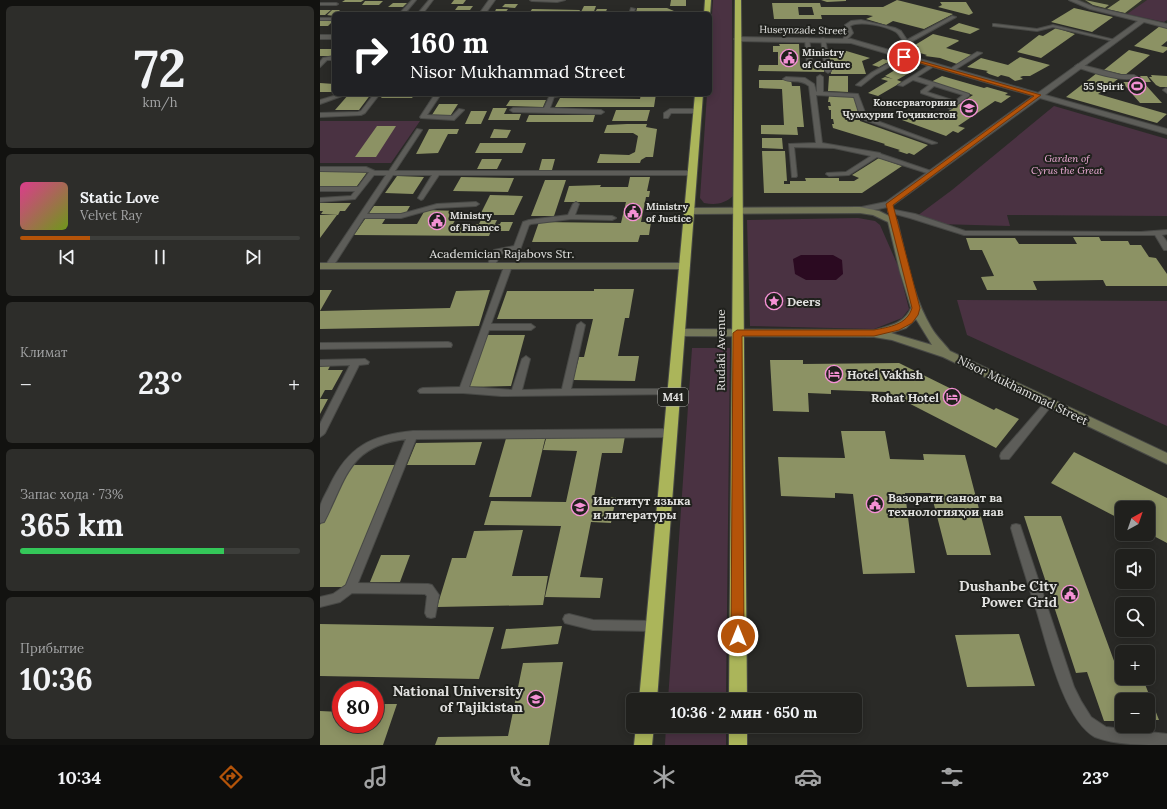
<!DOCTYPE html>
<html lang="ru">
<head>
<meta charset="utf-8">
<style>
	body { margin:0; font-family:Lora,serif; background:#2d2d2a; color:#f1f3f6; height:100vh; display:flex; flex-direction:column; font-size:15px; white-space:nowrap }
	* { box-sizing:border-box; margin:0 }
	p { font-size:13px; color:#a2a3a4 }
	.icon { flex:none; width:22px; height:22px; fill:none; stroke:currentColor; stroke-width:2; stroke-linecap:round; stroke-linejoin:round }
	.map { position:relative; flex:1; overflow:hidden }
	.sheet { display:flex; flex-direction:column; gap:6px; padding:6px; background:#121210; width:320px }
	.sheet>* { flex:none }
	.hud { position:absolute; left:12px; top:12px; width:380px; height:84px; border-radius:6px; box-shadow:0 2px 10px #0003,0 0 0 1px #3d3e3b; background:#202124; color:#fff; overflow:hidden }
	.needle { width:26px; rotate:40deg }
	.tools { position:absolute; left:795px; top:501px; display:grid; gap:8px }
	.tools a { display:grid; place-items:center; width:40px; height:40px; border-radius:6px; background:#20201d; box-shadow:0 2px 10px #0003,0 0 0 1px #3d3e3b; font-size:20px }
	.speed { position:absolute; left:12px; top:681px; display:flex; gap:8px; font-size:20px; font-weight:700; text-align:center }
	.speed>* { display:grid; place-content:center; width:52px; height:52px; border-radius:50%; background:#20201d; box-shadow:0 2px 10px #0003,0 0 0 1px #3d3e3b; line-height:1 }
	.speed .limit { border:6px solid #d22; background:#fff; color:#111 }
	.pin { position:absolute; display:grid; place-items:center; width:34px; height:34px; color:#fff; margin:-17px; border:2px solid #fff; border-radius:50%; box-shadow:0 1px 4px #0007 }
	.me { position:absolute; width:44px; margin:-22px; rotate:0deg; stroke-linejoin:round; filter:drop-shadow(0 0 3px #0008) }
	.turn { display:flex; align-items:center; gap:14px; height:84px; padding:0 12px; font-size:18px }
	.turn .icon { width:52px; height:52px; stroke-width:2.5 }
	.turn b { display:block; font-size:28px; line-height:34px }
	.big { font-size:30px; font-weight:700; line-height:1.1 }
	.sheet .widget { flex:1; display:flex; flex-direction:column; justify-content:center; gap:6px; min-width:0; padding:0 14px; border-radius:6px; background:#2d2d2a }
	.sheet .dial { align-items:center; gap:0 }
	.dial b { font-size:52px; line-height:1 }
	.song { display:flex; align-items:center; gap:12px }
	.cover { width:48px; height:48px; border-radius:6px; background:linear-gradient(135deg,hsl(330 70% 55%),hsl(80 70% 35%)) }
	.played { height:4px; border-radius:2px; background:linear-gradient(90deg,#b45309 25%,#3d3e3b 25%) }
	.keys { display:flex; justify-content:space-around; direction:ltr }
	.heat { display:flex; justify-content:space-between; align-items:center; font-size:22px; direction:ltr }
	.charge { height:6px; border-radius:3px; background:linear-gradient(90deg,#34c759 73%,#3d3e3b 0) }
	.trip { position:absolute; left:306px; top:693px; width:236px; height:40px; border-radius:6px; background:#20201d; box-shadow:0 2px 10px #0003,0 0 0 1px #3d3e3b; font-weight:700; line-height:40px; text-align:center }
	.menu { display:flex; height:64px; justify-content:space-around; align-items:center; background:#0d0d0c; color:#a2a3a4 }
	.menu .icon { width:28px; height:28px }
	.menu .selected { color:#b45309 }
	.menu b { font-size:18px; color:#f1f3f6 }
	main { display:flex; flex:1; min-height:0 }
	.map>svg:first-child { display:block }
</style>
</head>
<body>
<main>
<section class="sheet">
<div class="widget dial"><b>72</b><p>km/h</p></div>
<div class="widget">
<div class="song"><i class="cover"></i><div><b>Static Love</b><p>Velvet Ray</p></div></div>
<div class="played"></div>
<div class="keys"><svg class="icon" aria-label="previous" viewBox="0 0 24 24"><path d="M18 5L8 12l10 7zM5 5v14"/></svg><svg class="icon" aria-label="pause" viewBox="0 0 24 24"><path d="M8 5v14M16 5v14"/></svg><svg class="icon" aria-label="next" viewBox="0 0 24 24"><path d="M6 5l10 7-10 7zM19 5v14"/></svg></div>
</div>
<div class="widget"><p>Климат</p>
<div class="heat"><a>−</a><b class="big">23°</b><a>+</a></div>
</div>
<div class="widget"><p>Запас хода · 73%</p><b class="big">365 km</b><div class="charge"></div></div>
<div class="widget"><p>Прибытие</p><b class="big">10:36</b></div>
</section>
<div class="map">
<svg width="847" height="745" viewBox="0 0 847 745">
	<rect width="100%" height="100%" fill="#2a2a27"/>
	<path fill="#32332a" d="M759 0H827L807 14 780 8Z"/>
	<path fill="#4a3242" d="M393 0H412L413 196C404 204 396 205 384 203L380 198 387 94H390V43Z
		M827 0H847V20L844 22 807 14Z
		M734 106 847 139V216L687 215 690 226 618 224 597 216 632 190Z
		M0 121H100L71 163H0Z
		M538 218 555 221 560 225 578 266 589 309 582 318 554 329 430 326 427 220Z
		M637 300 847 301V426L647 335Z
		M372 348H410L406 700H348Z
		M346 726H406V745H345Z"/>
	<path fill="#2b0a21" d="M481 255H513L522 260 523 274 516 280H486L475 274 473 259Z"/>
	<path fill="#8c9264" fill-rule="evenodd" d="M25 0H44L41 2H22Z
		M134 0H146L143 4H131Z
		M351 0H366V6H350Z
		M501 0H526V1L507 2Z
		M577 0 633 14 604 29 573 21 566 25 546 19 553 16 547 15H501L502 19H454L452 3H500L501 7H563ZM478 7H492L494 15H479Z
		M765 0 789 5 785 8 773 5Z
		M800 0H822L805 13 787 9Z
		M45 1H63L59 5H42Z
		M620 2H646L653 13 649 15 618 7 622 5Z
		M73 3H87L83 7H68Z
		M185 4H198L195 8 182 7Z
		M138 6H153L150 10H135Z
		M264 6H276L273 14H260Z
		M317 8H347L354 11V14L316 13Z
		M754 8 793 17 772 32 731 22Z
		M176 9H188L185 13 174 14Z
		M212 9 260 10 258 14H209Z
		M277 9H287L285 14H274Z
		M0 10H11L5 15H0Z
		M12 10H20L14 16 7 15Z
		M56 11H78L75 14H62L55 13Z
		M0 21H13L8 26H0Z
		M639 23 660 29 650 34 629 29Z
		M840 26 847 28V41L841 46 847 47V50L843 53 814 46Z
		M736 28 755 34 721 58 697 52 719 35 723 36Z
		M613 34 638 40 639 41 626 48 652 55 637 64 620 58 605 56 607 55 600 53 590 52 589 50 592 48 599 47 595 45Z
		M459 44H479L480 66H504V72L438 71 439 65H458V52H453V46H460Z
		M0 49H14V56H0Z
		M507 50H523L550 58 542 61 546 74H511Z
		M809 50 830 55 805 75 784 70Z
		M700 57 730 65 710 76H703L700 77 703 79 695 81 689 77 681 75 678 77 669 74 666 72 668 71 647 67 661 58 688 65Z
		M563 59 598 68 577 80 582 82 558 96 548 93 568 81 561 79 565 77 573 79 565 76 580 67 566 63 559 67 552 65Z
		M777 73 798 79 778 94 847 114 837 123 746 97Z
		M831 75 847 76V87H840L836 85 829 77H832Z
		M509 76H528V92L508 91Z
		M622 76 664 88 667 87 688 93 685 95 691 96 681 103 675 101 638 126 645 128 638 133 633 131 626 136 582 120 593 113 615 120 653 95 611 82Z
		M820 76H827L831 82H824Z
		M439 80H471L472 86H480L484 127H477L478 135 441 134V125H464L462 89 439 88Z
		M802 82H823L842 103H820Z
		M0 83 14 84V92H0Z
		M29 94H51L39 110H15Z
		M64 94H95L92 98H61Z
		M321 94H336L334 107H235L240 98 320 99Z
		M509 96H535L540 121 608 145 594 155 589 153 587 154 578 151 580 150 564 145 565 144 513 128 512 124H514L513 119H511V110H509L508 106H511L510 102H508Z
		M190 100H226L223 107 186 106Z
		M119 104H138L129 118H110Z
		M173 108H187L184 114H201L199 120H168Z
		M296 110H330L327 121H292Z
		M151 111H167L161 124H145Z
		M209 115H275L273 122H206Z
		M307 124H327L326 127 337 129 333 157H326L321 160 320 163H277L280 154 309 155 315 152 318 136 313 133H284L287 125Z
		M57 126H76L56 157H35Z
		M109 129H139L137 134H128L118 153 96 154Z
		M174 129 191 130 187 138H170Z
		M442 138H462L463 149 442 148Z
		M160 143H206L202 153H155Z
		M442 151H465L467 181H464V184H470V181H486L485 178H519V181H534L539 178 532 175 559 158 582 166 542 193H444Z
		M162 159H182L177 169H157Z
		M222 159H235L232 170H219Z
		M0 171H48L37 186H0Z
		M77 176 104 177 93 194 65 193Z
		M141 177 194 178 188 192 133 191Z
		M310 177H330L327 191H330L329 197H326L321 222H331L329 235H320L318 242H212L219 222 301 223 306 202H244L249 186 281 185 280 187H308Z
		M225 180H246L234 216H211Z
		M170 195 203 196 194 215H160Z
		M0 203H31L25 211H20L18 215 1 214 3 211H0Z
		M54 206H90L86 213H69L62 224H97L105 210 140 211 133 224H159L161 220H177L175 224H180L181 222H193L189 231H171L169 236 34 235Z
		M0 215H17L0 238Z
		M753 237H779L781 241H808L810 245H821L829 257 836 258 847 274V286H786L783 280 713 281 717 290H667L661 277 674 276 662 250H650L646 238H695L699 244H757Z
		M274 289H314L309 318H305L298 356H319L315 381 253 380 259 357H264L273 319H177L187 291H274Z
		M0 290H12L0 311Z
		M170 290 159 326 0 329V311L130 308 136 291Z
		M166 335H205L191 386 149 387Z
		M450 360H483V364L579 363 674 410 676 408 699 419 676 448 567 392 511 390V394L488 393 489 412 453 411Z
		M0 366H10L8 370H23L12 390H5L0 399Z
		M0 399H8L0 414Z
		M521 431H565L570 459 604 460 603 454 645 455 671 555H627L611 493H585L595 573 543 574 533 494 515 493V498L461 496 458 457 525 458Z
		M187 435H226L211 497H169Z
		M227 435 305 436 302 453H282L274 497H296L291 523 271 522 260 577 283 578 280 598 225 597 241 526 164 525 171 501 246 502 257 451 223 450Z
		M162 442 155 465H87L96 443Z
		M754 452 847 498V543L828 533V508H802V520L731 483Z
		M30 465H79L26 587H0V525Z
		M704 516H741L801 680 823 679 839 720H828V700H802V721H784L767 672 756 673Z
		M203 530 192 576H228L223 605 117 607 132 558H146L154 531Z
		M61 555H90L80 582H50Z
		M0 624 174 627 159 679 0 676Z
		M242 626 238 644 181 649 186 629Z
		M699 634 715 686 647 687 635 635Z
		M243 662 229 745H115L118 737 188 736 203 663Z
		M55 704H77L63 745H0V711L21 712V724H55Z"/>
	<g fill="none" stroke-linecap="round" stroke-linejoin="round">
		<defs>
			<path id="lane" d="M92 0H96L86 12H99L109 0H113L104 12H163L165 13 79 14Z
				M210 0H245L237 2 212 1Z
				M0 3H16L18 4 16 5H0Z
				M311 8 315 9 313 14H309Z
				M632 16 636 17 569 54 566 52 567 51 584 42C581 39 579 34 576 32 566 26 540 20 530 26L533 33 526 41 522 40 528 32 525 25 531 21 541 20 575 28 581 31 587 40Z
				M0 18H14V20H0Z
				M675 24 717 29 733 25 795 40 793 41 733 27 717 31 673 26V24Z
				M487 38 489 39 493 65 490 67 487 65 485 39Z
				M503 38 505 39 511 71 508 73 505 71 501 39Z
				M657 52 662 53 633 71 628 70Z
				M14 56V60H7L0 67V62L3 58Z
				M582 56 587 57 555 75 541 86 536 85 551 73Z
				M611 64 616 65 597 77 649 94V96L630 109 627 107 631 103 601 93V91L609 85 593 80 583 86 578 85ZM614 86 643 95 635 101 607 92Z
				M758 64 801 75H814L817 77C805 84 769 71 756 67L755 66Z
				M500 75 503 77V92L538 94 546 115 549 118 617 143 612 144 545 120 540 116 534 97 496 95 502 143 560 153 561 154 614 172V174H610L557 157 529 175 509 176 506 174 507 173 526 172 551 156 514 148 474 147 477 176 476 177H472L469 144 496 143 489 86C479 78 472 84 463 79L466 77 485 78 494 84 496 91 497 92V77Z
				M846 88 847 89V93L843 90Z
				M54 94 59 95 45 113 41 115 0 117V113L38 112 41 111Z
				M115 94H121L107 115 132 116 139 109 144 110 134 120 101 118 100 117Z
				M235 94H252L234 97 230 108 281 110 284 112 281 114 193 112 190 110 193 108H224L230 95Z
				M17 95 22 96 0 104V100Z
				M350 109H378L381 111 378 113H351L348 118H344V113Z
				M97 129 102 130 75 171H372L375 173 372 175H119L103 199 101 200 98 198 112 175H73L47 214H81L117 204 156 202 159 204 156 206 117 208 81 218H44L12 268H6L5 266 66 175H54L35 199 0 202V198L31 196 35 191H0V187H38L49 172 0 171V167H46L55 171H69Z
				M256 202 259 204 255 215 292 216 296 218 292 220 251 219 211 224 209 225 200 250 180 254 174 268H168L167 266 174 250 194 246 203 222 209 220 248 215 253 204Z
				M570 209 595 214 645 231 821 232 847 230V234L842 235 847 242V250H844L835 235H644L590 218 568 212V210Z
				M185 264H188L192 266 171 324H211L215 327 211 330H169L149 387 192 390 202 359 206 356 210 359 202 390 242 389 257 325 261 322 265 325 251 389H354L359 392 357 394 181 396 143 393H100L98 391 100 389 103 388 140 387Z
				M128 342 131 343 132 345 131 347 0 349V343Z
				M45 359 49 362 48 364 39 365 5 433 3 435 0 437V424L30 365 0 366V360Z
				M729 400 732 401 734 403 732 405 689 459H681L680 456 681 453 726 401Z
				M350 429 353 431 355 433 353 435 350 437 96 439 38 583 108 584 112 585 119 595 115 617 111 618 107 617 105 613 107 596 105 594 32 593 20 602 0 607V597L13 594 26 585 86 439C28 446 27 478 4 522L0 523C0 518 0 513 0 508 1 500 7 492 10 485 28 447 51 435 93 431Z
				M696 524 700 525 754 687 761 701 771 717 786 727 847 734V745C824 745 796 745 775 737 744 720 727 645 717 612 708 584 699 556 691 528L692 525Z
				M249 614 273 620 334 621 338 622 340 626 338 630 334 631 273 630 245 623 243 619 245 615Z"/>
			<path id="street" d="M169 0H175L165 14H159Z
				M749 0H757L774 7 847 24V28L824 22 725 95 847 129V134L720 98 572 206 540 213 535 210 537 208 566 202 713 96 531 43 417 41 414 39 417 37 531 39 718 93 818 21 770 9Z
				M0 35H14V39H0Z"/>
			<path id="secondary" d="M540 207 559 211 577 220C586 255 592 295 611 327 616 336 624 343 630 351L847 453V464L623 357 572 340 554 337 355 336 353 333 359 329 555 330C570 325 584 324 591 308L580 272 568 222 553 215 540 213 369 214 364 211 369 208ZM596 319 612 345 571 333 586 328Z
				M0 263H365L370 266 365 269H0Z"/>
			<path id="highway" d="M385 0H391L390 14H384Z
				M415 0H421L427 700H409Z
				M375 94H383L337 700H319Z
				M316 726H334L332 745H314Z
				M409 726H427V745H409Z"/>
		</defs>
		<use href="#lane" stroke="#484946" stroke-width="2"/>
		<use href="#street" stroke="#484946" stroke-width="2"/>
		<use href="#secondary" stroke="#484946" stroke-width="2"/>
		<use href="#highway" stroke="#484946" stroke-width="2"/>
		<use href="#lane" fill="#5d5d59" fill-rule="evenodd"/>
		<use href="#street" fill="#5d5d59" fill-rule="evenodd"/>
		<use href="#secondary" fill="#747759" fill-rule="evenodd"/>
		<use href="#highway" fill="#abb55a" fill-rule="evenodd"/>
	</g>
	<path fill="#b45309" stroke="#753606" d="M583 56 721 95 573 205 600 308 598 315 592 323 579 330 554 336H422L424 636 422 640 418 642 413 640 411 636 413 333 417 330H554C569 327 587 325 592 308L566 204 714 96 583 58Z"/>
	<defs>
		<symbol id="civic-ring" viewBox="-11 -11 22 22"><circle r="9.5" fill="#20211d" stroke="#f491d4" stroke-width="1.5"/><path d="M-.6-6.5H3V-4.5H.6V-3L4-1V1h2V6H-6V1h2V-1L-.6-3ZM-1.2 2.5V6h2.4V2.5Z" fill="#f491d4"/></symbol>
		<symbol id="stadium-ring" viewBox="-11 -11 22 22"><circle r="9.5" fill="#20211d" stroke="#f491d4" stroke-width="1.5"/><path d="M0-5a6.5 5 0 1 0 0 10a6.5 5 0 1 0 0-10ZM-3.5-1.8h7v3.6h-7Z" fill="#f491d4"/></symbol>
		<symbol id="university-ring" viewBox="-11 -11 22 22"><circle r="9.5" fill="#20211d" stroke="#f491d4" stroke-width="1.5"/><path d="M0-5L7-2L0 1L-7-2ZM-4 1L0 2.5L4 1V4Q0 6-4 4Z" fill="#f491d4"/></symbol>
		<symbol id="sight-ring" viewBox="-11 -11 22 22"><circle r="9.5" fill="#20211d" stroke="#f491d4" stroke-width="1.5"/><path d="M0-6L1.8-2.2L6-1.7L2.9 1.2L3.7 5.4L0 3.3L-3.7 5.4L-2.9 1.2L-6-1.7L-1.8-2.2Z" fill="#f491d4"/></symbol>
		<symbol id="hotel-ring" viewBox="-11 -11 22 22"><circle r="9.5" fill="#20211d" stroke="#f491d4" stroke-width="1.5"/><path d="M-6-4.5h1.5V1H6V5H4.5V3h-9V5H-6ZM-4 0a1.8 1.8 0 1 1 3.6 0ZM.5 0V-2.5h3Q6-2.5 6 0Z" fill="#f491d4"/></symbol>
	</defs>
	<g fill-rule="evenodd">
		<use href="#civic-ring" x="459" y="48" width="20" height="20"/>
		<use href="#stadium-ring" x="807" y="76" width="20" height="20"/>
		<use href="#university-ring" x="639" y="98" width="20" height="20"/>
		<use href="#civic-ring" x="303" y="202" width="20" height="20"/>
		<use href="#civic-ring" x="107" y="211" width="20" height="20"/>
		<use href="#sight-ring" x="444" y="291" width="20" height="20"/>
		<use href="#hotel-ring" x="504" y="364" width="20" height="20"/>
		<use href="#hotel-ring" x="622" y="387" width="20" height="20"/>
		<use href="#civic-ring" x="545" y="494" width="20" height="20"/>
		<use href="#university-ring" x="250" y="497" width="20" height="20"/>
		<use href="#civic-ring" x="740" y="584" width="20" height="20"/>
		<use href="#university-ring" x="206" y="689" width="20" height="20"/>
	</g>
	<g text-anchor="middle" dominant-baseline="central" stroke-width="4" stroke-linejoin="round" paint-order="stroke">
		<g font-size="10" fill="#e1e1df" stroke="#20211d">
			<text transform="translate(483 30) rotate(1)">Huseynzade Street</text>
		</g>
		<g font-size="10" font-weight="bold" fill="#e1e1df" stroke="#20211d" text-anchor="start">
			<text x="482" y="52">Ministry<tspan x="482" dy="12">of Culture</tspan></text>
			<text x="804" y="86" text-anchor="end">55 Spirit</text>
			<text x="636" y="102" text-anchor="end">Консерваторияи<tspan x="636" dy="12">Ҷумҳурии Тоҷикистон</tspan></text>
			<text x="326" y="206">Ministry<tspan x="326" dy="12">of Justice</tspan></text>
			<text x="130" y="215">Ministry<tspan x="130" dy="12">of Finance</tspan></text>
		</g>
		<g font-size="10" font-style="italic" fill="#f0aed9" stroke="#20211d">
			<text x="747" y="158">Garden of<tspan x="747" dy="12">Cyrus the Great</tspan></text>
		</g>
		<rect fill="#20211d" stroke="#a7a7a5" stroke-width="1" x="338" y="388" width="30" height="18" rx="3"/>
		<g font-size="11" font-weight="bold" fill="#e1e1df">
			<text x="353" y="397">M41</text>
		</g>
		<g font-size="12" fill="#e1e1df" stroke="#20211d">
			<text x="182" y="253">Academician Rajabovs Str.</text>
			<text transform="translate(400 350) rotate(-90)">Rudaki Avenue</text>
			<text transform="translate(703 390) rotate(26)">Nisor Mukhammad Street</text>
		</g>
		<g font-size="12" font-weight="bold" fill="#e1e1df" stroke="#20211d" text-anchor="start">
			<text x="467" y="301">Deers</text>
			<text x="527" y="374">Hotel Vakhsh</text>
			<text x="619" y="397" text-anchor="end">Rohat Hotel</text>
			<text x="568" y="497">Вазорати саноат ва<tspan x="568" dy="14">технологияҳои нав</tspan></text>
			<text x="273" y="500">Институт языка<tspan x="273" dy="14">и литературы</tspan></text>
		</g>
		<g font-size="14" font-weight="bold" fill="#e1e1df" stroke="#20211d" text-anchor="end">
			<text x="737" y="586">Dushanbe City<tspan x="737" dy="16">Power Grid</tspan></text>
			<text x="203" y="691">National University<tspan x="203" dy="16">of Tajikistan</tspan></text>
		</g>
	</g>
</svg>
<div class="tools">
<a><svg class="needle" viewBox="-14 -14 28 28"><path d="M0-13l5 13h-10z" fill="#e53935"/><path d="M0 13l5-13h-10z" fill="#a2a3a4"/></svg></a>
<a><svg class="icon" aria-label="sound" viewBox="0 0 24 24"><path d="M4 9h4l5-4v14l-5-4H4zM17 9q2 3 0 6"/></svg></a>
<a><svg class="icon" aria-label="search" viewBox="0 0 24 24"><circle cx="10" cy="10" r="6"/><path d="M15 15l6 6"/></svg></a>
<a>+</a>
<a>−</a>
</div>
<div class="speed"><div class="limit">80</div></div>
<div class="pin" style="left:584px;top:57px;background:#d93025"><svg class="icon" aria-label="arrive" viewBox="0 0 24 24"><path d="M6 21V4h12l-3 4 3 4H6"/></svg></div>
<svg class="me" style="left:418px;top:636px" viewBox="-20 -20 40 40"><circle r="17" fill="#b45309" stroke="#fff" stroke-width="3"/><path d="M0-11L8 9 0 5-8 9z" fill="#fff"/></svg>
<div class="trip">10:36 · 2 мин · 650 m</div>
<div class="hud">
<div class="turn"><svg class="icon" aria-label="right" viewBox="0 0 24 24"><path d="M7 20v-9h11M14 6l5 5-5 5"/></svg><div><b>160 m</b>Nisor Mukhammad Street</div></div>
</div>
</div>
</main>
<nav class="menu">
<b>10:34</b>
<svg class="icon selected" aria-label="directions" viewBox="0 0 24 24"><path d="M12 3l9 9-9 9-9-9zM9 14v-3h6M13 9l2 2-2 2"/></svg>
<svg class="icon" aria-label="music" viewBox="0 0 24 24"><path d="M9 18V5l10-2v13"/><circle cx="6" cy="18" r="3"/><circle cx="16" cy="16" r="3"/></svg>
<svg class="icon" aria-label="phone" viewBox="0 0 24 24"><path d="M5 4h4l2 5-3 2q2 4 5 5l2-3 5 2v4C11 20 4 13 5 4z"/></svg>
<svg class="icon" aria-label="climate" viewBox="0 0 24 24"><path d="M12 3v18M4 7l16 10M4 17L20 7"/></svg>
<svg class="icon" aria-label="car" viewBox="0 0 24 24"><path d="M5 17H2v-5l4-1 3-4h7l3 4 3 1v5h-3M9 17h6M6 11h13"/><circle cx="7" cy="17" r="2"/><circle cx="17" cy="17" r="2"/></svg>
<svg class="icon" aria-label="filters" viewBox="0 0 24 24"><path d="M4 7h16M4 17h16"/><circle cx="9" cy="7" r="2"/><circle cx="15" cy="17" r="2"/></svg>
<b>23°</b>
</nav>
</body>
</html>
